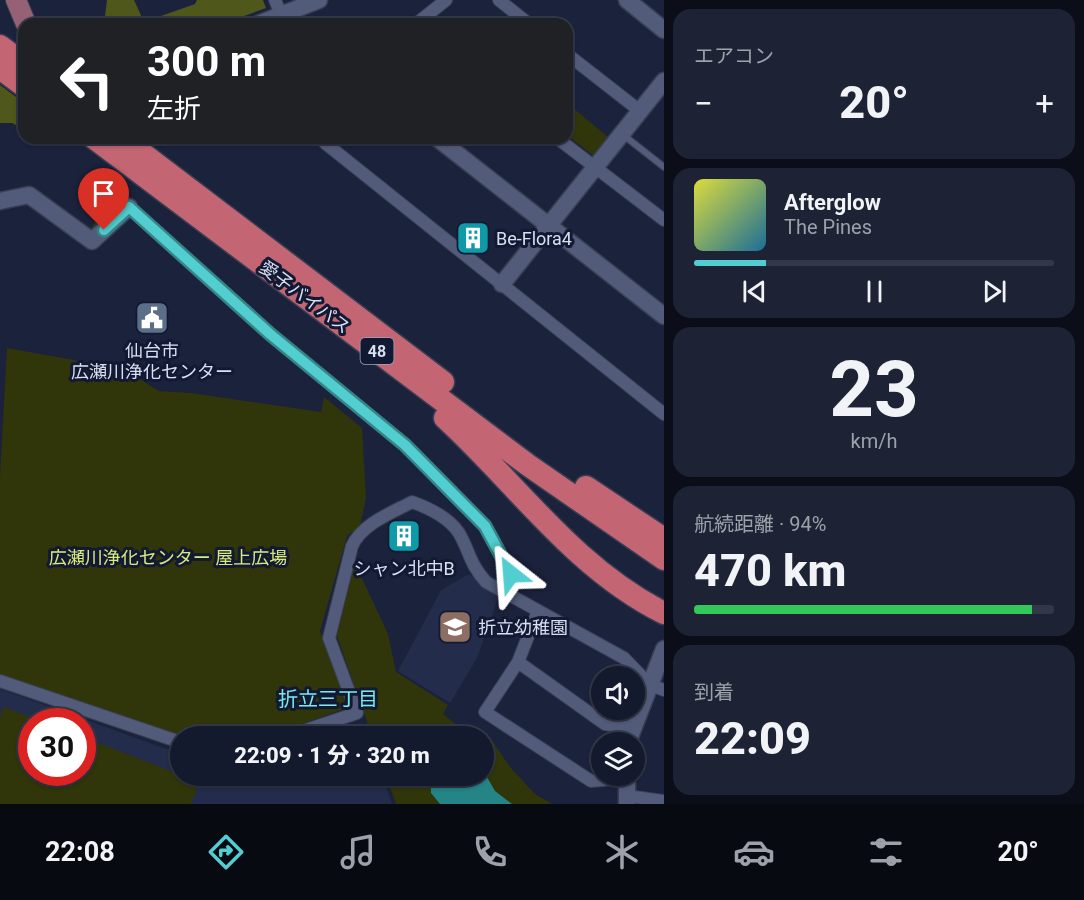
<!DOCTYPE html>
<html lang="ja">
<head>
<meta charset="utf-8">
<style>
	body { margin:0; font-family:Roboto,"Noto Sans JP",sans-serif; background:#1d2335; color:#f1f3f6; height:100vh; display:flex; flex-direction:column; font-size:22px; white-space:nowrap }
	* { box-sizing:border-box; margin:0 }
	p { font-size:20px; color:#9da1aa }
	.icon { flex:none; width:33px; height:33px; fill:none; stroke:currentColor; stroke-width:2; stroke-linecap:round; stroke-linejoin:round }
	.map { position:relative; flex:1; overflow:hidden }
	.panel { display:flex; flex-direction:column; gap:9px; padding:9px; background:#0b0e19; width:420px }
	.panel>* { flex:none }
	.guide { position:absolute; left:18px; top:18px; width:555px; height:126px; border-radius:18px; box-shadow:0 2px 4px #0004,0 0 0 2px #333849; background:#202124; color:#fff; overflow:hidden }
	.tools { position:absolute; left:591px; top:666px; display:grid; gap:12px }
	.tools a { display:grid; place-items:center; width:54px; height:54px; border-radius:50%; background:#141a2d; box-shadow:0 2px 4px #0004,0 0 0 2px #333849; font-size:30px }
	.speed { position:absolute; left:18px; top:708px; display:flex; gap:12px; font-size:30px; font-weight:700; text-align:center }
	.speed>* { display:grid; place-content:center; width:78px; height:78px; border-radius:50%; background:#141a2d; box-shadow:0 2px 4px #0004,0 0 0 2px #333849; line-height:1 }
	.speed .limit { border:9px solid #d22; background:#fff; color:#111 }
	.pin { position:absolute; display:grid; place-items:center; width:51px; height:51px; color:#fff; margin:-62px -26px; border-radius:50% 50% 50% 0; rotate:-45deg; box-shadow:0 0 6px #0007 }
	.pin .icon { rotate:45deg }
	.me { position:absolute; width:66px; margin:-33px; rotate:332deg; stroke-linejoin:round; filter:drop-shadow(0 0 4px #0008) }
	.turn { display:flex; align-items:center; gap:21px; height:126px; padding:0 30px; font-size:27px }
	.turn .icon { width:78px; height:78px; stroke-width:2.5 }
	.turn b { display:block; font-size:42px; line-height:51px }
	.big { font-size:45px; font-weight:800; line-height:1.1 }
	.panel .tile { flex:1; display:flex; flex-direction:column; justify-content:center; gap:9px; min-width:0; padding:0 21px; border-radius:18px; background:#1d2335 }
	.panel .dial { align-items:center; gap:0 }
	.dial b { font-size:78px; line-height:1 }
	.song { display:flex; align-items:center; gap:18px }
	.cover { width:72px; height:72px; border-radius:9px; background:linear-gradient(135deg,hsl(60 70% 55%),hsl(200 70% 35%)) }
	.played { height:6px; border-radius:3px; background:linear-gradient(90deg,#52cdd0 20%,#333849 20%) }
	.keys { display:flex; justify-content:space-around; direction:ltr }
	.heat { display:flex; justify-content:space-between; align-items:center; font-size:33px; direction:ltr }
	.charge { height:9px; border-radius:4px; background:linear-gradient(90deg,#34c759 94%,#333849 0) }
	.trip { position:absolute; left:170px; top:726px; width:324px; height:60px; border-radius:30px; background:#141a2d; box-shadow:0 2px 4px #0004,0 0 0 2px #333849; font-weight:800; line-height:60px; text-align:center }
	.tab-bar { display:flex; height:96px; justify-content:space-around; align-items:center; background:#080a12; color:#9da1aa }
	.tab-bar .icon { width:42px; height:42px }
	.tab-bar .active { color:#52cdd0 }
	.tab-bar b { font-size:27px; color:#f1f3f6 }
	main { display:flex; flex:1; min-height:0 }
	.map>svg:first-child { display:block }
</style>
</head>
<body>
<main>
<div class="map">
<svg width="664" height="804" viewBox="0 0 664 804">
	<rect width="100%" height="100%" fill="#1b223c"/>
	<path fill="#242c4b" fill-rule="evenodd" d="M469 574 499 596 477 658 450 703 398 671 441 590Z
		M0 689 180 754V776H382L392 804H0ZM32 722H82V772H32Z"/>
	<path fill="#303609" d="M567 103 608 137 594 156 567 135Z
		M116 187 125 199 120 208 94 231 90 230Z
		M7 348 123 369 159 391 191 393 321 412 324 397 362 428 366 498 360 526 347 536 320 631 345 699 341 710 268 736H180L0 676V477Z
		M354 561 388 634 396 672 448 705 443 714 464 731H478L491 739 510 767 535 794 552 804H396L386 776H483V736H372L336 633Z
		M3 707 42 721 32 722V772H82L83 737 199 782 191 804H0V718Z"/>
	<path fill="#4f581a" d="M107 0H134L144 22 195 4 197 0H263L266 8 222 24H104Z
		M0 85 24 103V129L12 123H0Z"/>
	<path fill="#248486" d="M483 770 495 791 512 804H440L431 793V776H483Z"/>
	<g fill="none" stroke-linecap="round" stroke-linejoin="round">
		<defs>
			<path id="lane" d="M622 134 664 167"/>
			<path id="street" d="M275 0 282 17
				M499 0 529 24
				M416 24 446 0
				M567 54 640 111
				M325 138V143L664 414
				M557 138 664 220
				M129 207 270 334 405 445 485 526 511 574V595
				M538 611 518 662 485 712 591 781 627 778
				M518 662 605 724 632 728
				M0 681 180 742
				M288 736 357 713 329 638 352 546C362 524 391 513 412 502 429 508 449 518 459 533 470 552 469 563 486 582L624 658 650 685 664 690
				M627 796 664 801"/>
			<path id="secondary" d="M627 0 664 30
				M258 24 319 0
				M437 138 664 316
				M0 201 29 195 92 241 129 207
				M502 284 664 81
				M628 742 664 649
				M627 776V804"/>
			<path id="primary" d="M16 0 26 24"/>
			<path id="highway" d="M0 46 24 64
				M0 68 24 86
				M94 138 528 465 664 559
				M122 138 443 382
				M445 418C517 484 574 568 664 613
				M586 487 664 539"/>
		</defs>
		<use href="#lane" stroke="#393e54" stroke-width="8"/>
		<use href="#street" stroke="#393e54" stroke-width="14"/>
		<use href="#secondary" stroke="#393e54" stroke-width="19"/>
		<use href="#primary" stroke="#393e54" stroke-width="22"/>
		<use href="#highway" stroke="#393e54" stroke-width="25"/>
		<use href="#lane" stroke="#525b79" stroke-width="6"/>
		<use href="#street" stroke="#525b79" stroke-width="12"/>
		<use href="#secondary" stroke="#525b79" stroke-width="16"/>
		<use href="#primary" stroke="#966175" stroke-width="20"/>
		<use href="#highway" stroke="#c46573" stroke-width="22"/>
	</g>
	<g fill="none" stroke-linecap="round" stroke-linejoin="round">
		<defs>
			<path id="route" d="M104 230 129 207 270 334 405 445 485 526 511 574"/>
		</defs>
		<use href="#route" stroke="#358587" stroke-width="15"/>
		<use href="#route" stroke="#52cdd0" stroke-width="10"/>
	</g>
	<defs>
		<symbol id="building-square" viewBox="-11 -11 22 22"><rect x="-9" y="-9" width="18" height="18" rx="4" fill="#0f9aa8" stroke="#121932"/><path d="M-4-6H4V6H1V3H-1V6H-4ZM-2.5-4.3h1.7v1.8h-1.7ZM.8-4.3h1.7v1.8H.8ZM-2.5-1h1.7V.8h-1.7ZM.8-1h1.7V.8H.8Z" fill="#fff"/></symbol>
		<symbol id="civic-square" viewBox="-11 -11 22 22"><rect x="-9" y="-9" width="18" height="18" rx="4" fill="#5c6f8a" stroke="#121932"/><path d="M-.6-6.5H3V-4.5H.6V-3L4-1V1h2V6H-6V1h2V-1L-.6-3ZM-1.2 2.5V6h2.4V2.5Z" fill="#fff"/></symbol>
		<symbol id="school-square" viewBox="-11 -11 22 22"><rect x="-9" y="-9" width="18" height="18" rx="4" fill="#8d6e63" stroke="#121932"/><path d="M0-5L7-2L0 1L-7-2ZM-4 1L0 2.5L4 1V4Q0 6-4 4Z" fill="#fff"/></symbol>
	</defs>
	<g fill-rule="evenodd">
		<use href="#building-square" x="454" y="219" width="38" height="38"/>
		<use href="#civic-square" x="133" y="299" width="38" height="38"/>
		<use href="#building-square" x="385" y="517" width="38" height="38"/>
		<use href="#school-square" x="436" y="608" width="38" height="38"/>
	</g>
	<g text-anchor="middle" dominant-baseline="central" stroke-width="6" stroke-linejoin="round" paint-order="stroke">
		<rect fill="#121932" stroke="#9da4b8" stroke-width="1.5" x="360.5" y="338" width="33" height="26" rx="4.5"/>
		<g font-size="16" font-weight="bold" fill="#d9dff1">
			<text x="377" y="351">48</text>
		</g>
		<g font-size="18" fill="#d9dff1" stroke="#121932" text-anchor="start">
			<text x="496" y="238">Be-Flora4</text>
			<text x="152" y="350" text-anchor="middle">仙台市<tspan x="152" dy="21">広瀬川浄化センター</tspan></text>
			<text x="404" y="568" text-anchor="middle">シャン北中B</text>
			<text x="478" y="627">折立幼稚園</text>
		</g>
		<g font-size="18" fill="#d9dff1" stroke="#121932">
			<text transform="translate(305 297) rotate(37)">愛子バイパス</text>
		</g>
		<g font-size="18" fill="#d8ea7d" stroke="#121932">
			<text x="168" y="557">広瀬川浄化センター 屋上広場</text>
		</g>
		<g font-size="20" fill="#7ce8eb" stroke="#121932">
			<text x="328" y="699">折立三丁目</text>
		</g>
	</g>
</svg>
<div class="tools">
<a><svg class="icon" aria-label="sound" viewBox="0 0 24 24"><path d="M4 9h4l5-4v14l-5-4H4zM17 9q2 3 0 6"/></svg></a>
<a><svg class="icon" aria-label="layers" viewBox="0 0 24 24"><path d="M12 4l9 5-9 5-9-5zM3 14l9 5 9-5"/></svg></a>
</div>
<div class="speed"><div class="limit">30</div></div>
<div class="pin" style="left:104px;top:230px;background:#d93025"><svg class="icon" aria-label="arrive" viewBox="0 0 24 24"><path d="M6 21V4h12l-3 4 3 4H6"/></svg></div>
<svg class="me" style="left:511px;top:574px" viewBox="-20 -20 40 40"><path d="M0-17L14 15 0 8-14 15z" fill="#52cdd0" stroke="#fff" stroke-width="4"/></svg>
<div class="trip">22:09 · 1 分 · 320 m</div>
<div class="guide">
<div class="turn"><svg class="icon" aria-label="left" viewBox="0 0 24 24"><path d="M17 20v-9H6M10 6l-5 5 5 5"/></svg><div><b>300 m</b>左折</div></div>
</div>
</div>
<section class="panel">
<div class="tile"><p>エアコン</p>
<div class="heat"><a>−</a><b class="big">20°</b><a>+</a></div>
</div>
<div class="tile">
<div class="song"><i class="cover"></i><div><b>Afterglow</b><p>The Pines</p></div></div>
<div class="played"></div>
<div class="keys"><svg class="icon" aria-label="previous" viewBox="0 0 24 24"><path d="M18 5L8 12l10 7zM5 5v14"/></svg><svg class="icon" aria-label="pause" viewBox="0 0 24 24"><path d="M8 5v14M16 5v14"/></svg><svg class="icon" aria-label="next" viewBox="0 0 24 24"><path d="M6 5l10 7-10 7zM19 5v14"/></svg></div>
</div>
<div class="tile dial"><b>23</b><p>km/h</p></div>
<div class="tile"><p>航続距離 · 94%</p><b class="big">470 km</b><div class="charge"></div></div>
<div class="tile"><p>到着</p><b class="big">22:09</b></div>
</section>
</main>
<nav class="tab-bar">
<b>22:08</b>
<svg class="icon active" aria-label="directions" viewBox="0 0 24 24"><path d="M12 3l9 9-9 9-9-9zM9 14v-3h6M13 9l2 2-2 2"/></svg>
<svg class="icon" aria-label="music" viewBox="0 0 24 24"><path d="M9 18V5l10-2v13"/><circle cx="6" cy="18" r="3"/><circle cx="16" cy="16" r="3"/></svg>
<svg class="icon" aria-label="phone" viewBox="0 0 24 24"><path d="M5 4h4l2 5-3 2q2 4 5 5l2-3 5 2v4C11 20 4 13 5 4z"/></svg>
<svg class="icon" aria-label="climate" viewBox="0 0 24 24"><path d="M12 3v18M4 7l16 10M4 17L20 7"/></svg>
<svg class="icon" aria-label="car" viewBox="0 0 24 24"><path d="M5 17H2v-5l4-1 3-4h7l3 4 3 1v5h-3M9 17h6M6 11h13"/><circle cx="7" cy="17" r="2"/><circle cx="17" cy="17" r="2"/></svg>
<svg class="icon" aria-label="filters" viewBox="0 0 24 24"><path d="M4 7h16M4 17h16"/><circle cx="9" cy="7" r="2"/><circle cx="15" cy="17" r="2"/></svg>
<b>20°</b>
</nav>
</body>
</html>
